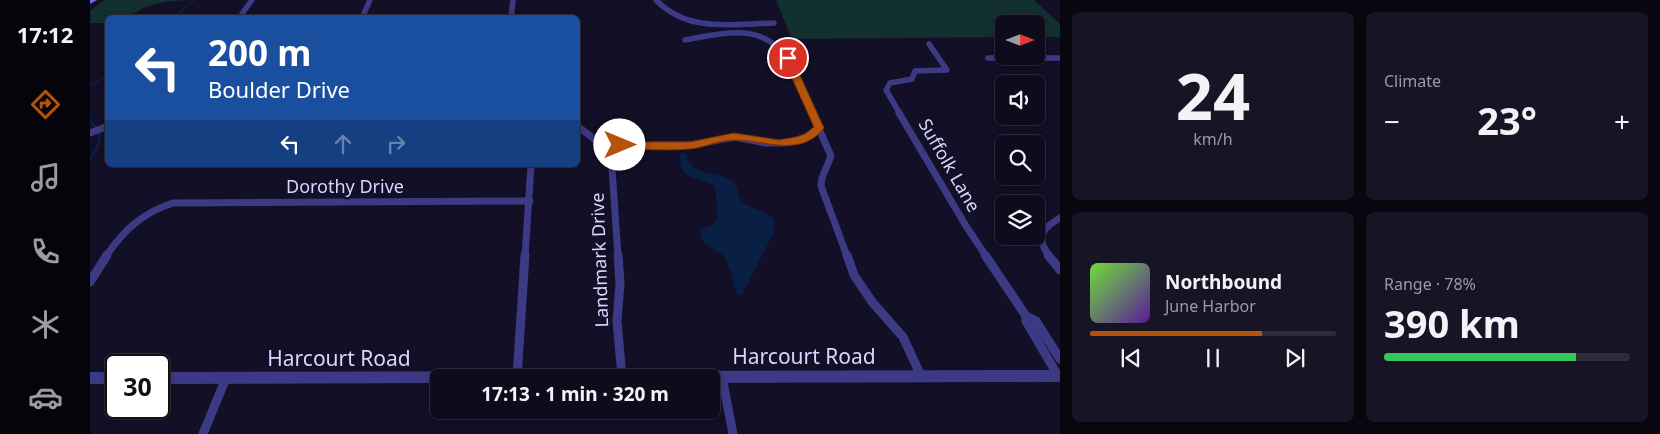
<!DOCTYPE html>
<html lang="en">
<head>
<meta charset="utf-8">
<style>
	body { margin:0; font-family:"Noto Sans",sans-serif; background:#171425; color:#f1f3f6; height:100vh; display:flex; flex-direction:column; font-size:19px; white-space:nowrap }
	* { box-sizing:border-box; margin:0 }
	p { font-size:16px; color:#9b9ba3 }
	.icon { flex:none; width:28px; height:28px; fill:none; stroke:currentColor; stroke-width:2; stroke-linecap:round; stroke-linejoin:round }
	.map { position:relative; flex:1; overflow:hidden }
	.panel { display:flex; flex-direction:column; gap:12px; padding:12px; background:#08060f; width:600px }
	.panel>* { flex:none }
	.hud { position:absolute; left:15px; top:15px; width:475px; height:152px; border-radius:8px; box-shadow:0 2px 8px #0003,0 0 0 1px #2e2b3b; background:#1a4fa0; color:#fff; overflow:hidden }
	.needle { width:32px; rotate:90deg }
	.buttons { position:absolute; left:905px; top:15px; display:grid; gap:10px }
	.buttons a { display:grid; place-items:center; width:50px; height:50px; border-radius:8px; background:#0e0b1c; box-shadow:0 2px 8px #0003,0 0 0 1px #2e2b3b; font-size:25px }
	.speed { position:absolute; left:15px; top:354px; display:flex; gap:10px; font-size:25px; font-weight:700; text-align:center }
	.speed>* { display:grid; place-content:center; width:65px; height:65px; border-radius:50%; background:#0e0b1c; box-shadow:0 2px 8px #0003,0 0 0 1px #2e2b3b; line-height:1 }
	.speed .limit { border:2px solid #111; border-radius:8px; background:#fff; color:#111 }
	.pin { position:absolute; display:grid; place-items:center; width:42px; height:42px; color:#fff; margin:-21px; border:2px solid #fff; border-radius:50%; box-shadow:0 1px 5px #0007 }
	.me { position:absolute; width:55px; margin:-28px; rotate:90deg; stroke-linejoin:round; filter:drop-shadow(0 0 4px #0008) }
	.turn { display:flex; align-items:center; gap:18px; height:105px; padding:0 20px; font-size:22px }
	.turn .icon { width:65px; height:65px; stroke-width:2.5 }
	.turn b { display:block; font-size:35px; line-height:42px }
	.lanes { display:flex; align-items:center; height:48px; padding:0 20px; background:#0003; justify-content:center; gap:25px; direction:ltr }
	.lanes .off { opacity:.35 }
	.big { font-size:38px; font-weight:700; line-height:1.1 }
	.panel .widget { flex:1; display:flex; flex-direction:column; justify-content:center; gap:8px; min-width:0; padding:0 18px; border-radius:8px; background:#171425 }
	.panel .dial { align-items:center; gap:0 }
	.dial b { font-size:65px; line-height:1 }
	.song { display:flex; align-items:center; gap:15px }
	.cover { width:60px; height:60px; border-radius:8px; background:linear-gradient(135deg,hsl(100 70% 55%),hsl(270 70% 35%)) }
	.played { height:5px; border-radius:2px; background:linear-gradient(90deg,#b45309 70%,#2e2b3b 70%) }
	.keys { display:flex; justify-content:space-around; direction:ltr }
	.heat { display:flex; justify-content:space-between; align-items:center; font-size:28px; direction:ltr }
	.charge { height:8px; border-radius:4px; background:linear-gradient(90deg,#34c759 78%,#2e2b3b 0) }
	.panel .tiles { flex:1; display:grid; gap:12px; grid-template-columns:repeat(2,1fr) }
	.trip { position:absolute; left:340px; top:369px; width:290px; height:50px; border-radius:8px; background:#0e0b1c; box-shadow:0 2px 8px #0003,0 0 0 1px #2e2b3b; font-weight:700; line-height:50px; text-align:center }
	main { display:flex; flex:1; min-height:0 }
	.tab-bar { display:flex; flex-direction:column; width:90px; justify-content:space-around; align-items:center; background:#06040b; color:#9b9ba3 }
	.tab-bar .icon { width:35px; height:35px }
	.tab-bar .on { color:#b45309 }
	.tab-bar b { font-size:22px; color:#f1f3f6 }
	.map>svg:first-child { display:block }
</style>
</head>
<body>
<main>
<nav class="tab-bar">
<b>17:12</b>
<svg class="icon on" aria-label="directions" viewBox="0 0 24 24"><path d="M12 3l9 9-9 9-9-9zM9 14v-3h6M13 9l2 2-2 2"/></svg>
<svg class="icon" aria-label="music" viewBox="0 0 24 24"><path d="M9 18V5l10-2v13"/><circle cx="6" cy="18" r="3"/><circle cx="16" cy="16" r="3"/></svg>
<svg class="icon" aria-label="phone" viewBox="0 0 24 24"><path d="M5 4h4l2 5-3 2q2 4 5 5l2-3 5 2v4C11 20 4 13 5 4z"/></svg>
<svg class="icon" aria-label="climate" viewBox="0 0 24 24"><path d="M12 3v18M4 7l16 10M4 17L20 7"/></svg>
<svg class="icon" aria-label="car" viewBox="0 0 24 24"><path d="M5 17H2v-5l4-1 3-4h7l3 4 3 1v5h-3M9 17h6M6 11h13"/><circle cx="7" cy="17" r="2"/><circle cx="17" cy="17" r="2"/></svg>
</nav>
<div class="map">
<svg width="970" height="434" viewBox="0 0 970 434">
	<rect width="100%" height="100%" fill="#130f26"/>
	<path fill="#12302f" d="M14 0H107C83 0 57 2 39 17L18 18 17 23H0V11Z
		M686 0H944L970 24V37H946V24H914V37L702 39Z"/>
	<path fill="#0a1f44" d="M590 153 596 154C600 176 626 171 641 180 650 185 646 197 654 203 664 211 677 210 685 220L684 232 652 295H647C644 286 640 265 635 258 626 246 611 249 610 230L623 225 628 217 625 186C605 175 589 182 590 153Z"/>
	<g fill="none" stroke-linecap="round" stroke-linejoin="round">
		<path stroke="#0a1f44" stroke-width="2" d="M84 18 104 0
			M0 86 18 76"/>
		<path stroke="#0a1f44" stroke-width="2.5" d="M0 119 10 136 8 146 0 160"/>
		<path stroke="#3d3a85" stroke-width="5.5" d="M566 0C598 33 642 24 684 23
			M149 18 162 0
			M272 18 280 0
			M421 18 423 0
			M595 40C634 33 674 21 699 61 709 77 715 97 723 114
			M898 58H970
			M810 114 796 90 800 83 822 79 825 71 857 70 839 44"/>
		<path stroke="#3d3a85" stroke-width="7" d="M722 113 741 156 732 178 731 186 757 256
			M809 113 876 226 896 256
			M488 127C505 138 516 148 522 168L528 256
			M0 133 18 126
			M513 145H600L645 137 675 143H693L713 139 729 128
			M16 256C34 230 52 213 83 203L440 201
			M435 256 441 165
			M959 256C946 237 951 229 970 218"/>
		<path stroke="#3d3a85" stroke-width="9" d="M528 255 530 283 527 321 532 377
			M757 255 764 275 783 303 813 337 831 376
			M895 255 936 316 946 321 970 359
			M958 255 970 270
			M0 282 17 255
			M936 316V321L968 376
			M427 377 435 255
			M632 377 643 434
			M113 434 136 378"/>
		<path fill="#3d3a85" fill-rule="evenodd" d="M970 370V382L621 383V378H349V383L69 384V372Z
			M0 372H26V384H0Z"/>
		<path fill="#6f6bff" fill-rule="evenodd" d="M0 0H7L0 4Z"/>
	</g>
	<path fill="#b45309" stroke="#753606" d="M698 55 702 58 734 128C711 158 675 140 644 140 629 140 614 148 599 149 577 151 553 149 530 149L525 145 530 142H600L644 133 689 140 706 137 715 134 724 127 693 58Z"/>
	<g text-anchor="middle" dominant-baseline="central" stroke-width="5" stroke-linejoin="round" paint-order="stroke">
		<g font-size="18" fill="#d9d4ff" stroke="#130f26">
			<text transform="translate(860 165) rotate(60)">Suffolk Lane</text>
			<text x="255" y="186">Dorothy Drive</text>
			<text transform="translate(509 260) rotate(-92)">Landmark Drive</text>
		</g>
		<g font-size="21" fill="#d9d4ff" stroke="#130f26">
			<text x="714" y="356">Harcourt Road</text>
			<text x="249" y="358">Harcourt Road</text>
		</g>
	</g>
</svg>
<div class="buttons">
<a><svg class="needle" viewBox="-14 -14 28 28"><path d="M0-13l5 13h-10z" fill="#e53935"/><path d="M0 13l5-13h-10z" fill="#9b9ba3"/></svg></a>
<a><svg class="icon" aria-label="sound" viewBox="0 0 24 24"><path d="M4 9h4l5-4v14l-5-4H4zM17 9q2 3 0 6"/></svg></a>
<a><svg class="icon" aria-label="search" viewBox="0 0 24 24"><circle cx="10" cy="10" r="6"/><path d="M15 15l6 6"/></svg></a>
<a><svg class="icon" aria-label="layers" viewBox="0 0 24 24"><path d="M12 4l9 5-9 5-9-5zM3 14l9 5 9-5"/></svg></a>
</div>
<div class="speed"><div class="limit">30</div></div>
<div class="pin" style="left:698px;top:58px;background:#d93025"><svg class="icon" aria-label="arrive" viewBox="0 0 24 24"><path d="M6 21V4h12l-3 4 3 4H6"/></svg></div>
<svg class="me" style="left:530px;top:145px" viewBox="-20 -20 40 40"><circle r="19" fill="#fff"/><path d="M0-13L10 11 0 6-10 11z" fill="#b45309"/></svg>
<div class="trip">17:13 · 1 min · 320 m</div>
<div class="hud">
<div class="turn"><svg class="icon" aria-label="left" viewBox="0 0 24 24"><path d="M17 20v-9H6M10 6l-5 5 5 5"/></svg><div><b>200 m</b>Boulder Drive</div></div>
<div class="lanes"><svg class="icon" aria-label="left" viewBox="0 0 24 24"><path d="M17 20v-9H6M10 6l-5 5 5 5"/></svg><svg class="icon off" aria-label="ahead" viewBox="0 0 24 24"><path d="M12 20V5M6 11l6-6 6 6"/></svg><svg class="icon off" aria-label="right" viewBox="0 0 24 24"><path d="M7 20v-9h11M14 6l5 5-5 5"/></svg></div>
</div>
</div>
<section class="panel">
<div class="tiles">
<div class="widget dial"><b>24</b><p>km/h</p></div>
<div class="widget"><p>Climate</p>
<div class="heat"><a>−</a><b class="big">23°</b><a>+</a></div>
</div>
<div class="widget">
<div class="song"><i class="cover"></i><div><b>Northbound</b><p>June Harbor</p></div></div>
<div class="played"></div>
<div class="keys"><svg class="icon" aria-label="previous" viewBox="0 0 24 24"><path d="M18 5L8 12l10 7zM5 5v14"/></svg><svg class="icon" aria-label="pause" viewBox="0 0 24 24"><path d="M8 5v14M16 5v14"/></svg><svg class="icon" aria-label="next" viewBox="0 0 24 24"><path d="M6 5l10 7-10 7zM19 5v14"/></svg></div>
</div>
<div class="widget"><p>Range · 78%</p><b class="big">390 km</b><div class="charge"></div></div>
</div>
</section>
</main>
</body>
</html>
